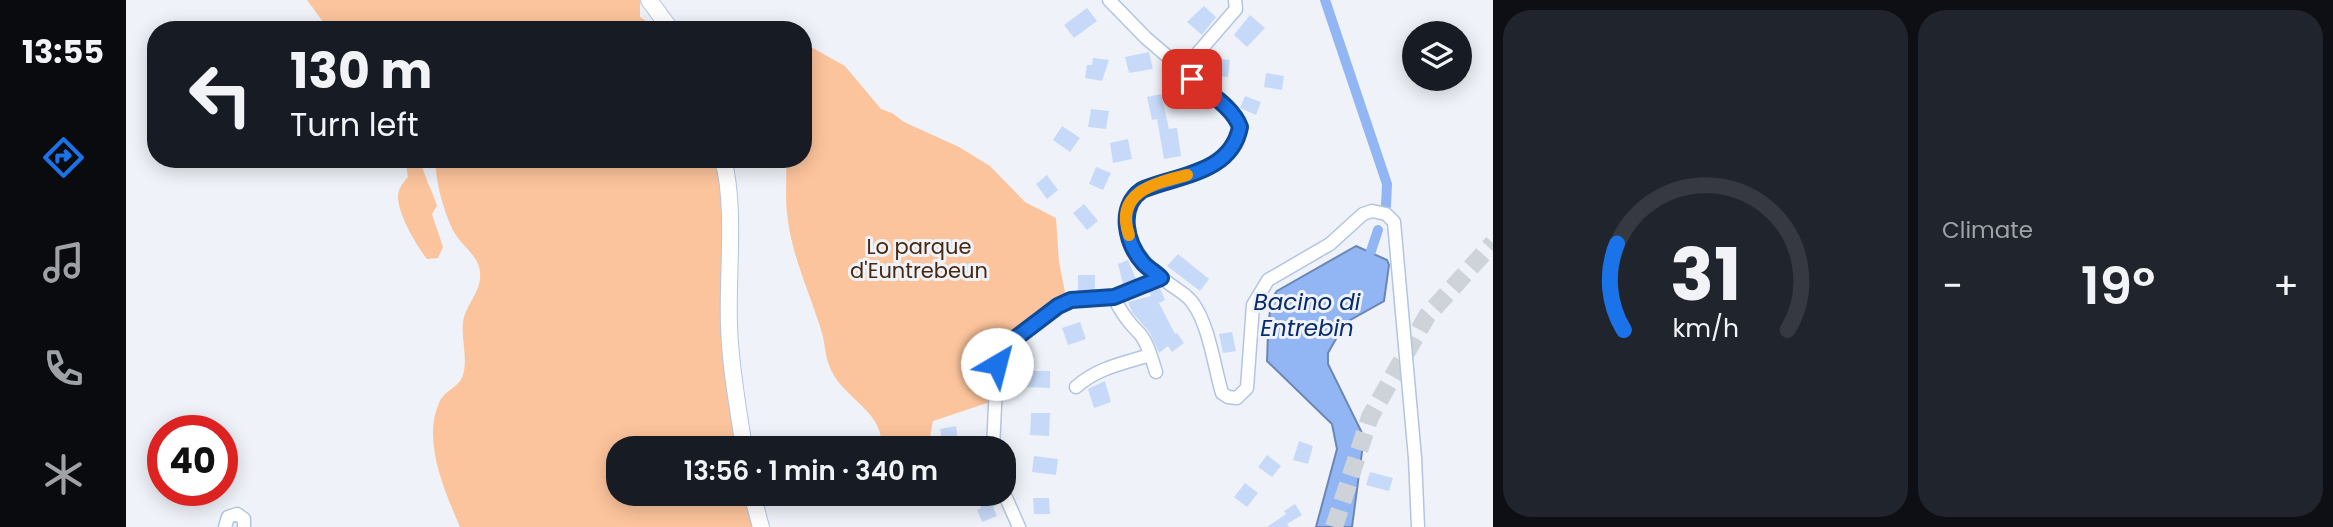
<!DOCTYPE html>
<html lang="en">
<head>
<meta charset="utf-8">
<style>
	body { margin:0; font-family:Poppins,sans-serif; background:#20242c; color:#f1f3f6; height:100vh; display:flex; flex-direction:column; font-size:26px; white-space:nowrap }
	* { box-sizing:border-box; margin:0 }
	p { font-size:23px; color:#9ea1a6 }
	.icon { flex:none; width:38px; height:38px; fill:none; stroke:currentColor; stroke-width:2; stroke-linecap:round; stroke-linejoin:round }
	.map { position:relative; flex:1; overflow:hidden }
	.sheet { display:flex; flex-direction:column; gap:10px; padding:10px; background:#0d0f14; width:840px }
	.sheet>* { flex:none }
	.banner { position:absolute; left:21px; top:21px; width:665px; height:147px; border-radius:28px; box-shadow:0 4px 18px #0003; background:#171b24; color:#f1f3f6; overflow:hidden }
	.buttons { position:absolute; left:1276px; top:21px; display:grid; gap:14px }
	.buttons a { display:grid; place-items:center; width:70px; height:70px; border-radius:50%; background:#171b24; box-shadow:0 4px 18px #0003; font-size:35px }
	.speed { position:absolute; left:21px; top:415px; display:flex; gap:14px; font-size:35px; font-weight:700; text-align:center }
	.speed>* { display:grid; place-content:center; width:91px; height:91px; border-radius:50%; background:#171b24; box-shadow:0 4px 18px #0003; line-height:1 }
	.speed .limit { border:10px solid #d22; background:#fff; color:#111 }
	.pin { position:absolute; display:grid; place-items:center; width:60px; height:60px; color:#fff; margin:-30px; border-radius:14px; box-shadow:0 4px 10px #0006 }
	.me { position:absolute; width:77px; margin:-38px; rotate:37deg; stroke-linejoin:round; filter:drop-shadow(0 0 5px #0008) }
	.turn { display:flex; align-items:center; gap:24px; height:147px; padding:0 28px; font-size:32px }
	.turn .icon { width:91px; height:91px; stroke-width:2.5 }
	.turn b { display:block; font-size:49px; line-height:60px }
	.big { font-size:52px; font-weight:600; line-height:1.1 }
	.sheet .card { flex:1; display:flex; flex-direction:column; justify-content:center; gap:10px; min-width:0; padding:0 24px; border-radius:28px; background:#20242c }
	.sheet .dial { align-items:center; gap:0 }
	.dial svg { height:182px; overflow:visible; fill:none; stroke:#363941; stroke-width:7; stroke-linecap:round; text-anchor:middle }
	.dial text { fill:#f1f3f6; stroke:none }
	.heat { display:flex; justify-content:space-between; align-items:center; font-size:38px; direction:ltr }
	.sheet .tiles { flex:1; display:grid; gap:10px; grid-template-columns:repeat(2,1fr) }
	.trip { position:absolute; left:480px; top:436px; width:410px; height:70px; border-radius:28px; background:#171b24; box-shadow:0 4px 18px #0003; font-weight:600; line-height:70px; text-align:center }
	main { display:flex; flex:1; min-height:0 }
	.dock { display:flex; flex-direction:column; width:126px; justify-content:space-around; align-items:center; background:#090b0e; color:#9ea1a6 }
	.dock .icon { width:49px; height:49px }
	.dock .current { color:#1a73e8 }
	.dock b { font-size:32px; color:#f1f3f6 }
	.map>svg:first-child { display:block }
</style>
</head>
<body>
<main>
<nav class="dock">
<b>13:55</b>
<svg class="icon current" aria-label="directions" viewBox="0 0 24 24"><path d="M12 3l9 9-9 9-9-9zM9 14v-3h6M13 9l2 2-2 2"/></svg>
<svg class="icon" aria-label="music" viewBox="0 0 24 24"><path d="M9 18V5l10-2v13"/><circle cx="6" cy="18" r="3"/><circle cx="16" cy="16" r="3"/></svg>
<svg class="icon" aria-label="phone" viewBox="0 0 24 24"><path d="M5 4h4l2 5-3 2q2 4 5 5l2-3 5 2v4C11 20 4 13 5 4z"/></svg>
<svg class="icon" aria-label="climate" viewBox="0 0 24 24"><path d="M12 3v18M4 7l16 10M4 17L20 7"/></svg>
</nav>
<div class="map">
<svg width="1367" height="527" viewBox="0 0 1367 527">
	<rect width="100%" height="100%" fill="#eff3f9"/>
	<path fill="#fcc49c" d="M181 0H514V17L533 30H203Z
		M677 46 685 47 719 66 755 109 766 113 778 122 833 147 864 166 899 202 930 218 933 262 940 297 866 352 864 402 807 421 802 448H755C760 411 714 398 703 365 699 355 699 343 696 333 684 293 665 255 661 213 659 196 661 177 660 159H677Z
		M279 159H295C297 176 306 189 311 206L306 214 317 247 312 258 301 259C290 245 272 214 272 197 272 188 277 183 282 177Z
		M310 159H577L586 167H594L616 448H492V494H622L630 527H334C319 492 296 441 313 403 318 390 333 388 337 375 342 358 335 339 337 322 340 303 356 292 354 272 353 256 335 245 328 232 319 216 308 178 310 159Z"/>
	<path fill="#92b5f3" stroke="#6c86b5" stroke-width="2" d="M1230 246 1261 260 1263 265 1258 301 1219 323 1202 353V364L1238 437 1226 527H1190L1211 449 1206 424 1141 361C1142 344 1141 302 1151 291Z"/>
	<g fill="none" stroke-linecap="round" stroke-linejoin="round">
		<path stroke="#92b5f3" stroke-width="10" d="M1199 0 1261 184 1260 206
			M1245 251 1252 230"/>
	</g>
	<path fill="#c7d9f8" d="M1078 6 1090 17 1076 35 1061 22Z
		M961 8 971 21 948 38 938 25Z
		M1124 15 1139 28 1121 47 1108 35Z
		M1023 52 1027 69 1003 73 999 57Z
		M967 58 983 60 976 81 959 78 961 65H966Z
		M1085 58 1104 60 1102 77 1083 75Z
		M1140 73 1158 76 1156 90 1138 87Z
		M1035 94 1043 129 1051 128 1055 156 1038 159 1031 119 1026 120 1021 97Z
		M1119 96 1135 102 1130 115 1114 108Z
		M965 109 983 111 980 129 962 127Z
		M936 126 954 138 944 152 927 140Z
		M1002 139 1006 159 987 163 984 143Z
		M970 167 985 173 977 190 963 184Z
		M921 175 932 190 921 199 910 184Z
		M958 204 972 221 961 230 947 213Z
		M1052 254 1083 279 1074 291 1041 266Z
		M1002 260 1010 279 997 284 992 264Z
		M952 275H969V290L952 292Z
		M1034 288 1039 300 1033 303 1049 334 1051 333 1058 343 1046 352 1042 346 1033 353 1024 333 1006 312 1002 302 1025 296 1023 292Z
		M954 322 960 339 942 345 936 328Z
		M1106 332 1110 351 1097 353 1093 334Z
		M899 371H924V388L899 387Z
		M979 381 985 402 968 408 962 389Z
		M905 413H924L923 436 904 435Z
		M830 426 833 448H817L814 429Z
		M1173 441 1187 446 1182 464 1167 460Z
		M1141 455 1155 466 1146 477 1132 467Z
		M908 456 932 459 930 475 906 472Z
		M1244 472 1267 478 1263 491 1240 485Z
		M1119 483 1132 493 1121 507 1108 497Z
		M860 494H866L871 505 867 507 871 516 856 522 851 510 855 508 851 498Z
		M907 498H923L924 514H908Z
		M1169 504 1176 515 1161 524 1163 527H1141L1160 514 1158 511Z"/>
	<g fill="none" stroke-linecap="round" stroke-linejoin="round">
		<path stroke="#ced2d9" stroke-width="18" stroke-dasharray="18 9" stroke-linecap="butt" d="M1208 527 1244 417 1301 316 1367 243"/>
		<defs>
			<path id="minor" d="M983 0 1020 38 1104 110 1111 118 1114 127C1101 192 1020 164 1002 206 998 216 1000 227 1004 237 1013 259 1026 271 1045 285 1052 290 1061 295 1066 302 1083 324 1088 366 1096 393L1102 397 1111 398 1121 388 1127 305 1142 280 1204 244 1237 214 1246 211 1260 214 1268 222 1289 458 1292 527
				M1058 69 1110 9 1109 0
				M988 297C994 312 1003 323 1014 334 1022 343 1026 360 1030 372
				M950 387C971 368 998 363 1024 355
				M867 448 871 364 873 354 882 344 932 306 945 301 988 297 1035 278
				M877 491 893 527
				M99 527 102 517 111 514 118 519V527"/>
			<path id="major" d="M523 0 545 30
				M597 159C610 207 601 274 603 325 604 366 612 407 618 448
				M626 494 635 527"/>
		</defs>
		<use href="#minor" stroke="#b3c4e2" stroke-width="15"/>
		<use href="#major" stroke="#b3c4e2" stroke-width="18"/>
		<use href="#minor" stroke="#fff" stroke-width="12"/>
		<use href="#major" stroke="#fff" stroke-width="16"/>
	</g>
	<g fill="none" stroke-linecap="round" stroke-linejoin="round">
		<defs>
			<path id="route" d="M871 364 873 354 882 344 932 306 945 300 988 297 1035 278C1030 273 1023 269 1018 264 1000 244 991 207 1016 190 1051 175 1105 174 1114 127 1107 107 1082 93 1066 79"/>
		</defs>
		<use href="#route" stroke="#114b97" stroke-width="18"/>
		<use href="#route" stroke="#1a73e8" stroke-width="12"/>
		<path stroke="#f59e0b" stroke-width="12" d="M1003 235C988 192 1029 183 1061 175"/>
	</g>
	<g text-anchor="middle" dominant-baseline="central" stroke-width="6" stroke-linejoin="round" paint-order="stroke">
		<g font-size="21" fill="#492910" stroke="#eff3f9">
			<text x="793" y="246">Lo parque<tspan x="793" dy="24">d'Euntrebeun</tspan></text>
		</g>
		<g font-size="23" font-style="italic" fill="#092c6e" stroke="#eff3f9">
			<text x="1181" y="302">Bacino di<tspan x="1181" dy="26">Entrebin</tspan></text>
		</g>
	</g>
</svg>
<div class="buttons">
<a><svg class="icon" aria-label="layers" viewBox="0 0 24 24"><path d="M12 4l9 5-9 5-9-5zM3 14l9 5 9-5"/></svg></a>
</div>
<div class="speed"><div class="limit">40</div></div>
<div class="pin" style="left:1066px;top:79px;background:#d93025"><svg class="icon" aria-label="arrive" viewBox="0 0 24 24"><path d="M6 21V4h12l-3 4 3 4H6"/></svg></div>
<svg class="me" style="left:871px;top:364px" viewBox="-20 -20 40 40"><circle r="19" fill="#fff"/><path d="M0-13L10 11 0 6-10 11z" fill="#1a73e8"/></svg>
<div class="trip">13:56 · 1 min · 340 m</div>
<div class="banner">
<div class="turn"><svg class="icon" aria-label="left" viewBox="0 0 24 24"><path d="M17 20v-9H6M10 6l-5 5 5 5"/></svg><div><b>130 m</b>Turn left</div></div>
</div>
</div>
<section class="sheet">
<div class="tiles">
<div class="card dial"><svg viewBox="0 0 100 80">
<path d="M14 69A42 42 0 1 1 86 69"/>
<path d="M14 69A42 42 0 0 1 11 31" stroke="#1a73e8"/>
<text x="50" y="56" font-size="32" font-weight="700">31</text>
<text x="50" y="72" font-size="11">km/h</text>
</svg></div>
<div class="card"><p>Climate</p>
<div class="heat"><a>−</a><b class="big">19°</b><a>+</a></div>
</div>
</div>
</section>
</main>
</body>
</html>
